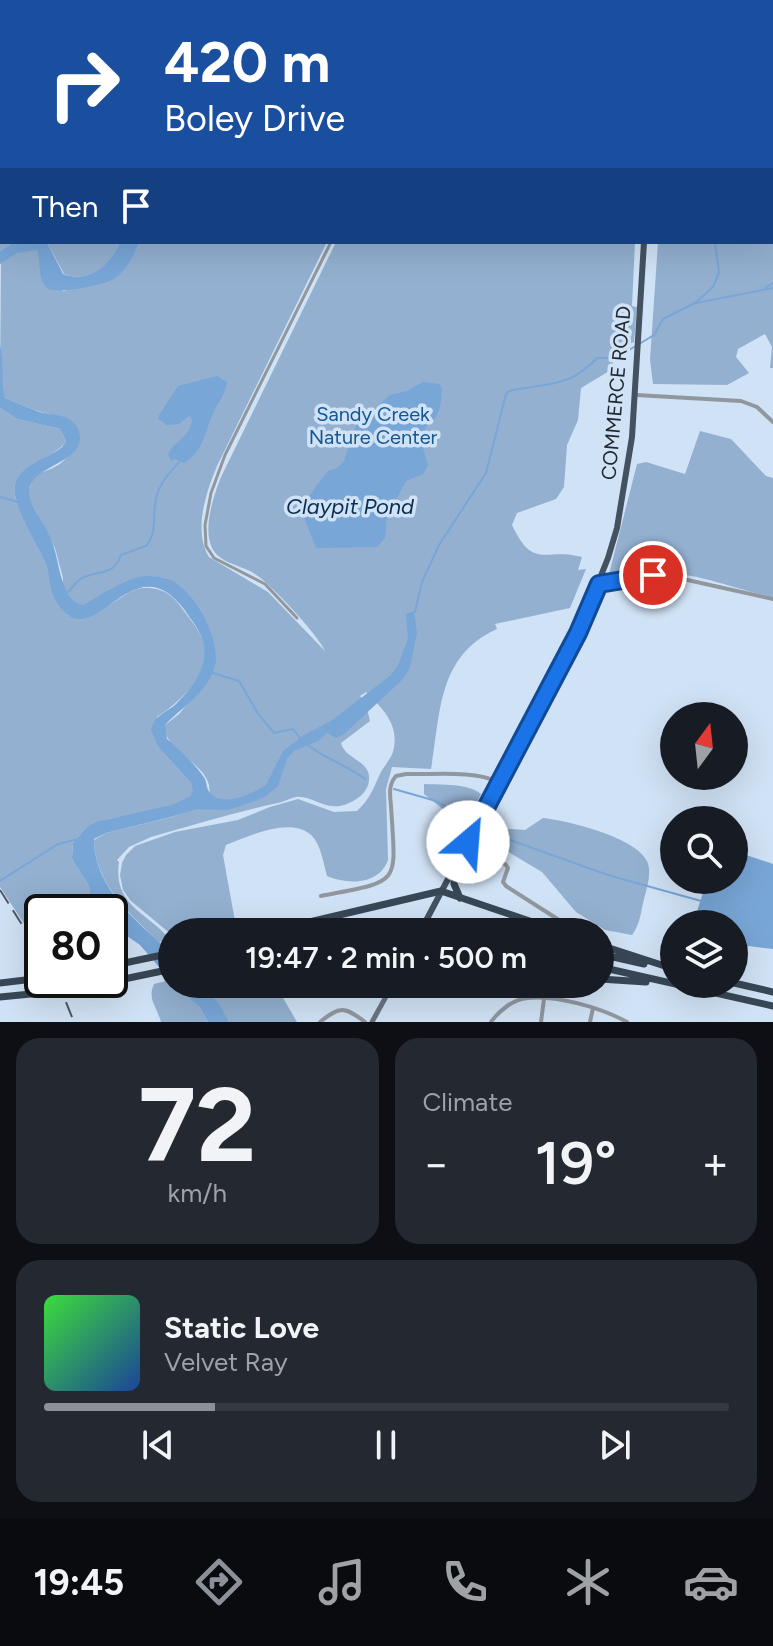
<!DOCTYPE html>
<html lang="en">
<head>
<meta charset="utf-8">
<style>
	body { margin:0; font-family:Figtree,sans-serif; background:#242831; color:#f1f3f6; height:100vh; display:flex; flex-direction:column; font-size:30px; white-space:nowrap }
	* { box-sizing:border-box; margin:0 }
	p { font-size:26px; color:#9ea1a6 }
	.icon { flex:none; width:44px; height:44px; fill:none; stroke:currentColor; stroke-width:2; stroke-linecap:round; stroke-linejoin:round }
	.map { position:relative; height:1022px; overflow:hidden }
	.panel { display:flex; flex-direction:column; gap:16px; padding:16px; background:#0d0f14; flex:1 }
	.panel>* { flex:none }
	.guide { position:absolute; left:0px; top:0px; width:774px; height:244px; box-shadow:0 8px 32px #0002; background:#1a4fa0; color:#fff; overflow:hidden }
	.needle { width:52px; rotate:15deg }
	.controls { position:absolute; left:660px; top:702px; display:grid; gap:16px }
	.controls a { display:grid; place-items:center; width:88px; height:88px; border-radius:50%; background:#171b24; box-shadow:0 8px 32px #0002; font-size:40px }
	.speed { position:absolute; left:24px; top:894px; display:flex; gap:16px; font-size:40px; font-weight:700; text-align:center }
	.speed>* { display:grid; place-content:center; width:104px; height:104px; border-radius:50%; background:#171b24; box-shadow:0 8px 32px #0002; line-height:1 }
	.speed .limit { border:4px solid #111; border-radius:12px; background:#fff; color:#111 }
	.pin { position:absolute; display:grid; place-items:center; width:68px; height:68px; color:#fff; margin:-34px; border:4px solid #fff; border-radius:50%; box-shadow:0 2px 8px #0007 }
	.me { position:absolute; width:88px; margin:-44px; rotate:27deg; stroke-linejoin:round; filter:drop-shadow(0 0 6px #0008) }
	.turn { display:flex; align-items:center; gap:28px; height:168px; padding:0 32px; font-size:36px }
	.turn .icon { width:104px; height:104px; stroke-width:2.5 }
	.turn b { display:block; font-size:56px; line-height:68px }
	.then { display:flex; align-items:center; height:76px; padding:0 32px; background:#0003; gap:16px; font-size:30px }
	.big { font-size:60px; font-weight:600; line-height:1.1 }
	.panel .card { flex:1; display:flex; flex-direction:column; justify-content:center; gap:12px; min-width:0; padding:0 28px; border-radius:24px; background:#242831 }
	.panel .dial { align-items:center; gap:0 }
	.dial b { font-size:104px; line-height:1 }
	.song { display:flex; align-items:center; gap:24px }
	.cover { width:96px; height:96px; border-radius:12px; background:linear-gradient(135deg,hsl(120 70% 55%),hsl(220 70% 35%)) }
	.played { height:8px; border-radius:4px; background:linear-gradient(90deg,#8c9099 25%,#363941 25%) }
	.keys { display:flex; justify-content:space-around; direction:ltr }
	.heat { display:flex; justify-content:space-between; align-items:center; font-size:44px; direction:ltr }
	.panel .tiles { flex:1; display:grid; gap:16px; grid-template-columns:1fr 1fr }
	.card:last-child { grid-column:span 2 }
	.trip { position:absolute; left:158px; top:918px; width:456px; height:80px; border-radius:40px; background:#171b24; box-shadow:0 8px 32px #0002; font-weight:600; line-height:80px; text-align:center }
	.tabs { display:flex; height:128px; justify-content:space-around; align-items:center; background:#090b0e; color:#9ea1a6 }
	.tabs .icon { width:56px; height:56px }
	.tabs .current { color:#8c9099 }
	.tabs b { font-size:36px; color:#f1f3f6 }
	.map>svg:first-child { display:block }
</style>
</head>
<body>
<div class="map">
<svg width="773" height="1022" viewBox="0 0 773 1022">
	<rect width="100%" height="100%" fill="#d0e2f5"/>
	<path fill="#93b0d0" d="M0 0H73L2 2V242H14L0 251Z
		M83 0H445L444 2Z
		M712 0H773V368H770L772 347 765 334 738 349 736 357 749 373 727 385 653 384 650 360 658 242H772V2Z
		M47 242H120C110 265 91 284 64 274Z
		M137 242H327L217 466C206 493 193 530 209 557L268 592 325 651C318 635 272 585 255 574 244 567 231 565 221 558 197 542 213 498 221 477L336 242H635L632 306 637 307 634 342 617 349 611 370 581 388 578 420 567 445 564 487 556 499 517 513 512 525C534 571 544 547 582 557L578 570 586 569 570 608 495 624 497 629C437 656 441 713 431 769L392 767 386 789 388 860C379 885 348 885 327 876 323 862 321 844 311 835 290 816 247 837 226 845L223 855 235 921 190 932H172V935L131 901 123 890 120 875 122 863 126 855 135 846 175 832 238 820 270 807 298 799 334 812 357 811C370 799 373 789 380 774 384 766 390 760 393 752 400 725 384 710 366 692L360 696 366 704 370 721 341 743C345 760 371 760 369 780 368 793 356 801 344 805 324 811 312 795 296 797 290 798 284 802 278 803 235 812 193 825 151 837L129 847 117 860 119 862C113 905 145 911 170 939L159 942C130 913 95 885 94 840L106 833 172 817 209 804C209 798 210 791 209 785 203 761 163 751 165 725L179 714 211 676 215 667 207 623 191 599 182 589 165 578 149 576 92 605 72 611 63 605V578L55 548 27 496 34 474C51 471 69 462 75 444L50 414 34 410 5 398 0 387 1 263 20 247 37 250 63 291 95 284Z
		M0 408 17 419 60 429 66 441C54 459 27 460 17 479 4 505 46 540 51 564 52 569 51 573 51 577 51 594 58 604 69 616 80 613 94 611 105 607 122 600 130 586 150 588 166 589 175 598 184 611 193 623 203 634 205 649 209 677 177 704 157 717L159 748 191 783 200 799 153 813 109 819 85 829 73 843 72 857 89 886 94 912H42V951L0 887Z
		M700 431 731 439 766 476 773 478V597C734 589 693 571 653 572 639 572 622 580 609 574L637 464 646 462 685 474Z
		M424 784C442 785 468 783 481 794L461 832 459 822 424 794Z
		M543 818C569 821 635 837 647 861 652 872 647 888 644 899 641 911 640 925 632 935L605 930 576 912 542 872 485 838 495 828 525 830Z
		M170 980 200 1008 208 1022H161C157 1007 147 999 154 984Z
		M202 984H275L297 1022H229Z"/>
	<path fill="#78a6d7" d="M14 242H47L63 274C90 284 110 265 120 242H139C134 255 126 271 114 279 103 285 54 296 46 287 37 276 41 261 37 250L17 253 0 264V251Z
		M0 345C5 363 0 382 5 398 15 402 24 406 34 410 47 416 71 412 78 429 91 461 37 464 30 486 25 501 41 518 47 531 58 550 57 571 66 590 70 599 75 604 84 605 98 596 130 576 146 576 155 576 168 577 176 583 198 598 223 643 214 670 205 694 181 708 165 725L167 739C179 750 194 763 203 776 208 782 205 788 211 794 225 807 252 794 266 785L283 751 304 735 331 721 391 675 398 665 408 639 406 614 414 611 417 633 410 667 403 679 343 735 336 738 327 733 318 741 294 751 287 759 278 786 263 798 228 810 197 809 171 817 106 833 94 839C94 890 139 922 172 954V982L140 945 110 924V912L93 911 89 886 72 858 73 843 85 829 96 822 172 805 191 796 193 790 191 783 159 748 151 730C154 716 165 713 175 705 190 691 208 668 204 646 202 632 192 621 184 609 138 548 103 633 71 617 65 614 58 605 55 599 49 588 50 575 46 563 38 545 10 502 15 484 21 463 48 459 62 447L66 441 60 429 17 419 0 408Z
		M217 376 227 382C225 396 216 405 211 418 204 436 202 452 184 463L174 459 171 461 168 454C175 441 192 435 192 419L189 416 179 424 167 425 158 419 159 415 178 386Z
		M423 382 439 384 442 389C441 405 440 417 426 426L422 445 428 465 423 474 406 481 387 517 385 538 377 547 316 548 303 515V506L314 489 328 471 337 468 344 461 356 425 390 395 407 391Z
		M734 851 773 864V949L749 946 734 952V924H693L707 880H734Z
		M174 984H202L219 1004 229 1022H208L200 1008Z"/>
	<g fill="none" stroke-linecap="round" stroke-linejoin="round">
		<path stroke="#78a6d7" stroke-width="2" d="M772 64 773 63
			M765 288 773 283
			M696 303 773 288
			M639 344 654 335 663 319 695 303 713 287 719 273 715 242
			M0 497 18 502
			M67 593C72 588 76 581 82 578 99 570 114 576 121 555L146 546C159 530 151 513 157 495 160 482 171 472 179 462
			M415 612 422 582 439 545 486 473 506 394 509 391C548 382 568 389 597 358H616L634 347
			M213 673 239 681 259 715 274 733 293 729 300 738
			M308 745C325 759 347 765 365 779
			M394 789 436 801 468 819
			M485 831 608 875 701 901
			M0 881 58 844 79 839"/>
		<path stroke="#90979f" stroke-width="3" d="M297 618 265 584 214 558 206 546 205 525 211 493 225 455 331 242"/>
		<path stroke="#90979f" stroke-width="4" d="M500 0 503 2
			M448 2 449 0
			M636 395 741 401 757 407 773 422
			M468 842 506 865 508 868 503 882 506 886 559 920
			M321 896C402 880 396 887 391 806 390 795 388 785 396 776L406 774C435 775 472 770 499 782
			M320 1022C340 1006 344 1006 365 1022
			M491 1022C499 1011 513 999 528 998 557 995 602 1008 627 1022
			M541 1022 544 999
			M590 1022 593 1008"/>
		<path stroke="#90979f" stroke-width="4" d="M599 584 645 575H665L773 599"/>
		<path stroke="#6a7480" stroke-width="5" d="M372 1022 393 984"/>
		<path stroke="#445160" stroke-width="6" d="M656 2V0
			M420 932 578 633 608 558 617 528 632 437 644 242"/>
		<path stroke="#384756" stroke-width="7" d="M454 867V884L460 898
			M447 928 475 932
			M267 932 441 891 562 932
			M299 932 400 927
			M600 945 674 969
			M600 954 644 964
			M110 966 172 953
			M600 967 773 1006
			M600 979 646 982
			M0 983 42 978
			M734 983 773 992
			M76 989 172 969
			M0 997 51 992"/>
		<path stroke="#4f5862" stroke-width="2" stroke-dasharray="16 8" stroke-linecap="butt" d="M0 890 42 956
			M57 980 74 1022"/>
		<path stroke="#384756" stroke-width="7" d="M400 927 447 928
			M51 992 76 989"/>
	</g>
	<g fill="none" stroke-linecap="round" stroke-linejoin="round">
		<defs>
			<path id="route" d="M468 842 578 633 599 584 653 575"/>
		</defs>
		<use href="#route" stroke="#114b97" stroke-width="20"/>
		<use href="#route" stroke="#1a73e8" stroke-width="14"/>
	</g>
	<g text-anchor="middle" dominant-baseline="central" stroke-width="7" stroke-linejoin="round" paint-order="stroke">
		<g font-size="20" fill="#22282f" stroke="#d0e2f5">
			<text transform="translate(616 393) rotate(-85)">COMMERCE ROAD</text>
		</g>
		<g font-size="20" fill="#125693" stroke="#d0e2f5">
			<text x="373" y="414">Sandy Creek<tspan x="373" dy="23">Nature Center</tspan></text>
		</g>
		<g font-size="22" font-style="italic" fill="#0a2d4d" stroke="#d0e2f5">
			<text x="350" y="506">Claypit Pond</text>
		</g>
	</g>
</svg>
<div class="controls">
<a><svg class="needle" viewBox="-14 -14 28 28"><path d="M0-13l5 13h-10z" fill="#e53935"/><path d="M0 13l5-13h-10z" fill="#9ea1a6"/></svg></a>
<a><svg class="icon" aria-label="search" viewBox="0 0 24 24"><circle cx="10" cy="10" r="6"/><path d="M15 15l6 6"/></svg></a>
<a><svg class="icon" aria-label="layers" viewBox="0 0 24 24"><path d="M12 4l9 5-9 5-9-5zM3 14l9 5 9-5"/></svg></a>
</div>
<div class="speed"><div class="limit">80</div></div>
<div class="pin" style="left:653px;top:575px;background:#d93025"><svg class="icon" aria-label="arrive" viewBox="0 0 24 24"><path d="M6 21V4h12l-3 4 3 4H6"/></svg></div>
<svg class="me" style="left:468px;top:842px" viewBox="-20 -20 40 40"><circle r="19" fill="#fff"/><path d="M0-13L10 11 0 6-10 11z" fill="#1a73e8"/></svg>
<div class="trip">19:47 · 2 min · 500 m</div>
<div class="guide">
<div class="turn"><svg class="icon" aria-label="right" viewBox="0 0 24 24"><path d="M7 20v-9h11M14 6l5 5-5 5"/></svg><div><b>420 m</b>Boley Drive</div></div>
<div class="then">Then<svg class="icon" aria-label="arrive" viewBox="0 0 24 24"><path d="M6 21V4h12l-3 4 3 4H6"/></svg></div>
</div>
</div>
<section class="panel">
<div class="tiles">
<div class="card dial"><b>72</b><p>km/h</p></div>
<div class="card"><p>Climate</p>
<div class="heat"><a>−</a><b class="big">19°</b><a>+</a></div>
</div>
<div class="card">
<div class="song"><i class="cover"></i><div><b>Static Love</b><p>Velvet Ray</p></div></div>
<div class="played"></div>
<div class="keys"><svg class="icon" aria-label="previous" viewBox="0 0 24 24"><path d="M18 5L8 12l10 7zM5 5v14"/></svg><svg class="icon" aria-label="pause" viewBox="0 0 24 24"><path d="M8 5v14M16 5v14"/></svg><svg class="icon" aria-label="next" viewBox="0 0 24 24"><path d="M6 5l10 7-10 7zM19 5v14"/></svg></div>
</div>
</div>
</section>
<nav class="tabs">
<b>19:45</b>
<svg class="icon current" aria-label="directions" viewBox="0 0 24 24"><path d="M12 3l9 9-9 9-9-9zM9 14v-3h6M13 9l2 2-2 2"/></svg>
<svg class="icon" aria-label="music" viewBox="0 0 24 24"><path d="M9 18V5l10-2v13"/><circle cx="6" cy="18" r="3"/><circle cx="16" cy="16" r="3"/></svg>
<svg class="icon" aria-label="phone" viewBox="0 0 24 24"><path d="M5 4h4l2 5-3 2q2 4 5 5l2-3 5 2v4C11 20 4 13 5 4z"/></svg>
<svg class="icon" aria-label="climate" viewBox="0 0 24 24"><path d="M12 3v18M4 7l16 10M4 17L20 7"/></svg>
<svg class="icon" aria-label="car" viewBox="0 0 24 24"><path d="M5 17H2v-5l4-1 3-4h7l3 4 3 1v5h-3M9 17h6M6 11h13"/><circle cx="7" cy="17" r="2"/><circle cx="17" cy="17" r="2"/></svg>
</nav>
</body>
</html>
